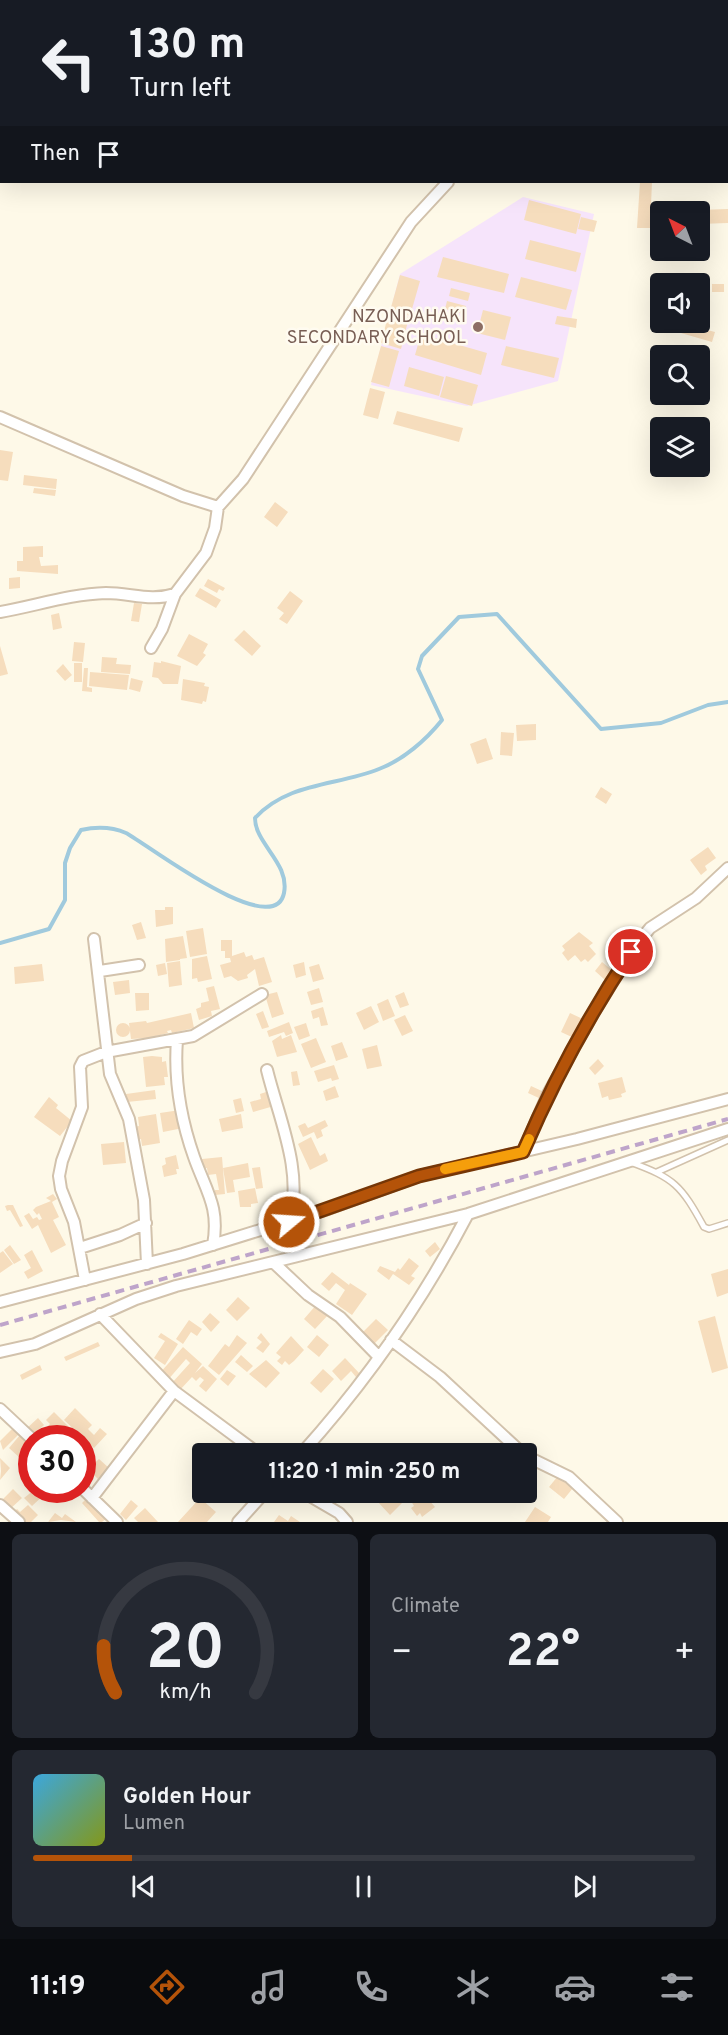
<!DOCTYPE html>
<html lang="en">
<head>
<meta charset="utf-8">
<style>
	body { margin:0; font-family:Overpass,sans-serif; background:#242831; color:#f1f3f6; height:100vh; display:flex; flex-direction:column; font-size:22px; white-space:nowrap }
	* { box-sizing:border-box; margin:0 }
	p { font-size:20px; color:#9ea1a6 }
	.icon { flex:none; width:33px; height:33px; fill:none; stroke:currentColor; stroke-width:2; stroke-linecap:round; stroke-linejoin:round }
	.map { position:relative; height:1522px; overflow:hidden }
	.sheet { display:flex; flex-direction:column; gap:12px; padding:12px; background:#0d0f14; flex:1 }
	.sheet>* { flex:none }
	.guide { position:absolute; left:0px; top:0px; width:729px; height:183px; box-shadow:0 6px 24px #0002; background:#171b24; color:#f1f3f6; overflow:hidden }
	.needle { width:39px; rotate:318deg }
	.fabs { position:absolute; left:650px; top:201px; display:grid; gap:12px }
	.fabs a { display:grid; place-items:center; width:60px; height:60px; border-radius:6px; background:#171b24; box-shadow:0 6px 24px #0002; font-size:30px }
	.speed { position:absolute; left:18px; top:1425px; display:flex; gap:12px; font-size:30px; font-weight:700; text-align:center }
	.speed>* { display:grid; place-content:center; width:78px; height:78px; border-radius:50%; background:#171b24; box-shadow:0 6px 24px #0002; line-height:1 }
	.speed .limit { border:9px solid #d22; background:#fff; color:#111 }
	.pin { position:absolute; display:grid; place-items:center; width:51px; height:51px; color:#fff; margin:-26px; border:3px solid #fff; border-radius:50%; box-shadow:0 2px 6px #0007 }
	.me { position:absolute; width:66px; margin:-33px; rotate:72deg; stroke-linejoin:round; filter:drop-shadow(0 0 4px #0008) }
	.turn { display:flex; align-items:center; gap:21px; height:126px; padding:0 30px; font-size:27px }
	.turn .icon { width:78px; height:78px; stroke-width:2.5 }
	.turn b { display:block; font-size:42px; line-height:51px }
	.then { display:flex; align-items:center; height:57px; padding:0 30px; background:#0003; gap:12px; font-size:22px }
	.big { font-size:45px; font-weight:700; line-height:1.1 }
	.sheet .card { flex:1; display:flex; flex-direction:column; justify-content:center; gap:9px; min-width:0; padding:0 21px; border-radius:9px; background:#242831 }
	.sheet .dial { align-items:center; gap:0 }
	.dial svg { height:156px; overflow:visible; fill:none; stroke:#363941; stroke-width:7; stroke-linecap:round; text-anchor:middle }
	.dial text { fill:#f1f3f6; stroke:none }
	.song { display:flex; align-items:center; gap:18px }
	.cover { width:72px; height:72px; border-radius:9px; background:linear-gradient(135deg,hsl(200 70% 55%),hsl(70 70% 35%)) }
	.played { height:6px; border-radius:3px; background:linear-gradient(90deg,#b45309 15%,#363941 15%) }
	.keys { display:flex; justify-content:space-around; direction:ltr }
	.heat { display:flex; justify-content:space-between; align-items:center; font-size:33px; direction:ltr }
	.sheet .tiles { flex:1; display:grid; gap:12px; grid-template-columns:1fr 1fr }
	.card:last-child { grid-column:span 2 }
	.trip { position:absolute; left:192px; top:1443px; width:345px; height:60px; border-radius:6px; background:#171b24; box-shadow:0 6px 24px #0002; font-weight:700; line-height:60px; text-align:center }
	.tabs { display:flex; height:96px; justify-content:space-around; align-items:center; background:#090b0e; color:#9ea1a6 }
	.tabs .icon { width:42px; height:42px }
	.tabs .current { color:#b45309 }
	.tabs b { font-size:27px; color:#f1f3f6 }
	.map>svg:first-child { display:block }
</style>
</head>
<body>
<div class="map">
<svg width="728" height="1522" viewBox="0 0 728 1522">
	<rect width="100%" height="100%" fill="#fef9e8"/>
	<path fill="#f6e4fb" d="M523 197 594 214 558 381 467 406 371 385 400 274Z"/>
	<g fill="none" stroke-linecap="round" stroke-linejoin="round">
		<path stroke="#a0cadd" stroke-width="4" d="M0 943 49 929 65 900V863L70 848 81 830C95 827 112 827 126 833 144 842 274 943 284 893 290 863 255 844 255 818 288 782 337 786 379 769 403 760 426 740 442 720L418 669 422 656 459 617 497 614 601 729 661 723 708 705 728 702"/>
	</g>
	<path fill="#f6ddbd" d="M640 182H652L650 228H637Z
		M529 200 581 214 576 234 524 220Z
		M728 209V223L699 224V210Z
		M581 217 597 221 594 232 578 229Z
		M530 240 581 253 576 272 525 259Z
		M443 257 509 274 504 293 437 277Z
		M400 275 420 281 410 316 390 311Z
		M521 277 572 290 566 310 515 297Z
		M699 284 709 285 708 295 699 294Z
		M712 284H724V292H712Z
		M451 288 470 293 468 301 449 296Z
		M447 301 466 306 463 314 445 309Z
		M483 310 511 317 505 340 477 333Z
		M389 312 409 317 401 349 381 343Z
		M557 316 577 319 576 328 555 324Z
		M676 322 715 332 712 342 674 331Z
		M421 334 487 353 481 375 415 355Z
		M381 346 399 351 389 387 371 382Z
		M506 346 559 358 554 378 501 365Z
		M409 367 444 377 439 396 404 386Z
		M446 376 478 385 472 406 440 397Z
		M370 388 385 392 378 419 363 415Z
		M397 411 463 428 459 442 393 424Z
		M0 450 13 452 8 481 0 480Z
		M24 475 57 479 56 489 23 485Z
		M34 488 56 490 55 496 33 493Z
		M275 502 288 512 277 527 264 517Z
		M43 546V557H39L41 566 58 565V574L17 571V561H23V547Z
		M20 577V588L9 589V578Z
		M208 579 225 588 223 591 219 589 217 593 204 586Z
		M200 588 221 600 216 608 195 596Z
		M290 591 303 601 287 624 279 619 284 613 277 608Z
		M134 603 142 604 139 622 131 621Z
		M59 613 62 628 53 630 51 615Z
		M244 630 261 646 252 656 234 640Z
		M189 634 208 644 203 653 206 655 197 666 177 656Z
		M74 642 85 643 83 662 72 661Z
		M0 646 8 674 0 676Z
		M102 657 117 658 116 664 131 665 130 674 101 672Z
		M161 661 181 666 178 684H163L158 678 152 677 154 662 161 663Z
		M74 663H82V682H74Z
		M63 664 72 675 65 681 56 671Z
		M84 668H88L87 687 92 688V692L82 691Z
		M90 672 129 675 127 690 89 686Z
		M131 678 143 681 140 692 129 689Z
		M183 679 205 683 204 686 209 687 206 702 203 701 202 704 181 700Z
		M536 724V740L517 741 516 725Z
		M501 732 514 733 512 756 500 755Z
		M486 738 493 759 477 764 470 744Z
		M601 787 612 794 606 804 595 797Z
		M708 847 716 858 705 866 707 870 701 875 690 860Z
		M165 907H173V924L156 927 155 910H165Z
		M141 922 146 938 137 940 132 925Z
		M203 928 207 954 190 957 186 931Z
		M579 932 593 943 589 946 596 954 588 962 585 959 581 962 575 955 568 961 562 953 565 950 562 946Z
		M183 936 187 958 180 959V957V960L166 962 165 939Z
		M221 940H232V956L244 952 246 957 252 955 254 960 264 957 272 982 259 986 255 969 247 975 248 978 238 981 231 976 224 978 220 965 231 962 230 958H225V951H221Z
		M207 956 212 979 198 982 197 978 192 979V959Z
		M180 961 182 985 169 987 167 963Z
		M304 962 306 975 296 978 293 965Z
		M602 962 613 971 605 980 595 971Z
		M165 963 167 974 158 976 156 965Z
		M42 964 44 981 15 984 14 967Z
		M319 964 324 979 313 982 309 967Z
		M129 980 130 993 115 995 113 982Z
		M214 986 220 1009 211 1011 212 1016 199 1020 196 1009 201 1007V1003L209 1001 206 988Z
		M319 988 323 1002 311 1005 307 992Z
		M277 992 284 1014 272 1018 265 995Z
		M404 992 409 1005 400 1008 395 996Z
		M135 993H149V1010L136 1011Z
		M388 999 395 1016 383 1021 377 1004Z
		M371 1006 379 1022 364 1030 356 1013Z
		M323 1007 328 1025 321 1026 319 1017 313 1019 311 1011Z
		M263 1011 269 1027 262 1029 256 1014Z
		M191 1013 194 1028 172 1033 171 1030 167 1031 168 1033 149 1038 131 1039 129 1023 146 1021 147 1023Z
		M570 1013 585 1020 576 1039 561 1032Z
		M405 1015 413 1031 402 1036 394 1020Z
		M289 1022 293 1033 286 1036 284 1032 269 1037 267 1031Z
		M306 1023 310 1036 299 1040 294 1027Z
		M116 1030a7 7 0 1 1 14 0a7 7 0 1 1-14 0Z
		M281 1035 282 1039 291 1035 297 1052 277 1057 272 1041Z
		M316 1038 326 1062 311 1068 301 1044Z
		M342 1042 348 1057 336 1061 331 1046Z
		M377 1045 382 1066 367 1069 362 1049Z
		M152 1056 162 1057V1062L166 1061 168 1077H164L165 1085 146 1087 143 1057Z
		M598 1059 604 1066 595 1075 589 1068Z
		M334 1065 339 1079 332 1081 331 1078 318 1082 314 1071Z
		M297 1071 300 1085 293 1086 291 1072Z
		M622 1077 626 1092 621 1094 622 1097 609 1100 608 1096 602 1098 598 1083Z
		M335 1086 339 1097 326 1101 323 1091Z
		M531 1086 544 1092 541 1099 528 1093Z
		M155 1090 156 1099 127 1102 126 1094Z
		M269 1091 274 1106 253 1112 250 1102 261 1099 260 1094Z
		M49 1097 58 1105 56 1108 72 1121 60 1136 34 1117Z
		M241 1098 244 1111 236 1113 233 1100Z
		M180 1110 183 1128 163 1132 160 1113Z
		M156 1114 160 1143 142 1146 141 1139 136 1140 134 1127 139 1126 138 1117Z
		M241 1114 243 1128 222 1132 219 1119Z
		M325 1120 328 1126 321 1130 323 1136 317 1139 314 1132 303 1137 298 1126 305 1123 308 1128Z
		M311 1137 320 1156 325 1153 328 1161 310 1170 298 1144Z
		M124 1142 126 1163 103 1165 101 1144Z
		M176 1155 179 1169H176L177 1174 164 1177 162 1166 166 1164 165 1158Z
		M222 1157 225 1194 215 1195V1190H219L216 1174 208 1175 207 1168 203 1169 202 1159Z
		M248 1163 250 1177 233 1180 235 1192 227 1193 223 1168Z
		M260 1167 263 1188 256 1189 252 1168Z
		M255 1188 258 1203 251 1204V1207H240L238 1191Z
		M53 1194 57 1199 52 1202 59 1217 53 1220 66 1245 51 1253 38 1225 32 1229 24 1216 29 1213 33 1219 37 1217 39 1220 42 1219 39 1213 37 1215 33 1210 36 1207 51 1201 46 1198Z
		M8 1205H13L23 1226 20 1227 10 1210 7 1211 5 1206Z
		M435 1242 440 1249 430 1257 425 1251Z
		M10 1245 21 1260 14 1264 4 1250Z
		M32 1250 43 1271 28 1279 24 1272 31 1268 24 1255Z
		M3 1251 13 1264 0 1273V1253Z
		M409 1258 419 1266 411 1276 415 1278 409 1285 393 1274 389 1280 377 1271 380 1266 395 1272 398 1268 400 1270Z
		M728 1269V1293L717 1297 711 1274Z
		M332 1272 349 1285 350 1283 367 1294 352 1315 336 1304 345 1290 336 1283 329 1291 321 1284Z
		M238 1297 250 1308 237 1321 226 1310Z
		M317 1304 329 1314 315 1329 304 1319Z
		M210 1313 220 1322 211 1332 202 1322Z
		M715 1316 728 1368 712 1373 698 1321Z
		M376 1319 388 1330 372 1346 360 1335Z
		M189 1320 202 1329 197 1336 191 1332 183 1344 176 1339Z
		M161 1333 178 1344 165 1365 154 1358 165 1341 158 1337Z
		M261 1333 270 1344 263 1353 256 1348 262 1342 257 1338Z
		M237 1335 247 1343 219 1375 208 1366 225 1344 229 1347Z
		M317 1335 329 1345 319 1357 307 1347Z
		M291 1336 304 1350 294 1361 289 1365 285 1361 282 1365 277 1361 281 1357 276 1353Z
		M98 1342 100 1346 66 1361 64 1357Z
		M183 1347 202 1364 195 1373 203 1366 217 1379 206 1392 199 1386 204 1380 200 1377 196 1381 192 1377 179 1391 171 1384 190 1363 186 1359 167 1381 159 1374Z
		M241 1355 253 1366 247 1372 235 1362Z
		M345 1358 360 1374 356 1377 351 1371 341 1381 332 1371Z
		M266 1360 280 1373 266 1388 249 1374Z
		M40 1365 42 1370 22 1380 20 1375Z
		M323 1369 334 1379 321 1393 310 1383Z
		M227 1370 236 1376 228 1386 220 1379Z
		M75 1408 92 1425 88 1429 94 1435 100 1428 107 1434 94 1448 64 1420Z
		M54 1412 70 1428 60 1438H52L46 1428 50 1424 46 1420Z
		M38 1418 44 1425 31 1437 25 1430Z
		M13 1428 19 1434 3 1450 0 1441Z
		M20 1435 31 1446 20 1458 9 1448Z
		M0 1458 10 1468 0 1480 1 1471Z
		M99 1459 109 1468 98 1479 88 1469Z
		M32 1467V1490L30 1491 24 1485 29 1481 23 1475Z
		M558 1476 573 1488 564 1499 549 1487Z
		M13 1489 22 1498 9 1510 0 1502Z
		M34 1490H45L47 1492 32 1506 24 1498Z
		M386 1492H392L402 1503 390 1515 377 1501Z
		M422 1492 435 1507 422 1517 420 1513 417 1516 411 1508 414 1506 411 1501Z
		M88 1497 107 1518 102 1522H99L82 1503Z
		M200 1498 216 1512 207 1522H178Z
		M131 1500 138 1506 126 1520 120 1514Z
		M28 1505 38 1515 31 1522H25L14 1512 17 1509 20 1512Z
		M535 1507 551 1517 548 1522H525Z
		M145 1508 158 1522H138L134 1518Z
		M55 1513 62 1518 65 1514 76 1522 61 1520 48 1522Z
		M279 1515 288 1521 291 1516 300 1522H274Z"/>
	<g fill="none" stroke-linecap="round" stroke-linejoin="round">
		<defs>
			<path id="service" d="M630 1162C674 1178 681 1185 704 1227L709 1229 728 1223
				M657 1172 728 1140"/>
			<path id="minor" d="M647 2 648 0
				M0 417 183 496 218 507 243 479 411 222 448 182
				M0 612C35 606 70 594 106 593 131 593 150 602 175 594
				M151 648 162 629 175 594 206 553 215 528 218 507
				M94 939 110 1074 129 1119 144 1200 147 1264
				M100 971 139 965
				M177 1040C174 1079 181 1120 194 1157 206 1191 220 1207 213 1245
				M267 1070C279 1119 304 1172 289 1222
				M523 1152 548 1094 594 1012 631 952 650 928 696 898 728 868
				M80 1248 120 1235 146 1223
				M274 1263 308 1295 340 1317 379 1357
				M85 1280 74 1222 61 1189 59 1176 62 1161 82 1107 80 1067 83 1061 106 1052 193 1036 262 994
				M0 1302 183 1254 328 1209 419 1176 577 1139 728 1099
				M100 1314 174 1391 259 1454
				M391 1340 440 1377 523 1454
				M0 1352 35 1344 136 1299 176 1286 468 1214 728 1129
				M0 1409 32 1439
				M301 1454C366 1382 423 1300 468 1214
				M526 1456 569 1477 617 1522
				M82 1488 117 1522
				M303 1492 339 1513 347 1522
				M92 1498 174 1391
				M0 1505 19 1522
				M238 1522 265 1492"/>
			<path id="tertiary" d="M0 14 2 15"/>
		</defs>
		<use href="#service" stroke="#d2c2ac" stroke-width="8"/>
		<use href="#minor" stroke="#d2c2ac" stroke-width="14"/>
		<use href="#tertiary" stroke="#d2c2ac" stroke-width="16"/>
		<use href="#service" stroke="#fff" stroke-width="5"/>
		<use href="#minor" stroke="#fff" stroke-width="10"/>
		<use href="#tertiary" stroke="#fff" stroke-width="14"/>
		<path stroke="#bea4ca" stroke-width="4" stroke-dasharray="9 6" stroke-linecap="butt" d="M0 1325 728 1119"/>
	</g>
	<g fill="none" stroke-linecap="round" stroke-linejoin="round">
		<defs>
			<path id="route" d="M289 1222 419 1176 523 1152C553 1082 589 1015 631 952"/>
		</defs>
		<use href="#route" stroke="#753606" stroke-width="15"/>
		<use href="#route" stroke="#b45309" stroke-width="10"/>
		<path stroke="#f59e0b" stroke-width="10" d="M445 1169 523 1152 529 1139"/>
	</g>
	<circle fill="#8d6e63" stroke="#fffbf0" stroke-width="2" cx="478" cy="327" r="6"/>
	<g text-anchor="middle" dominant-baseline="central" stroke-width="5" stroke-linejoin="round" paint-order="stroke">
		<g font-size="18" fill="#785e54" stroke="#fffbf0" text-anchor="end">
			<text x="466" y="317">NZONDAHAKI<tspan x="466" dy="21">SECONDARY SCHOOL</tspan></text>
		</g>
	</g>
</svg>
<div class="fabs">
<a><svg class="needle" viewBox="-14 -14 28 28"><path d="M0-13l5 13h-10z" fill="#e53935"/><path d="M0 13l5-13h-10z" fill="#9ea1a6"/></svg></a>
<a><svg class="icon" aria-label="sound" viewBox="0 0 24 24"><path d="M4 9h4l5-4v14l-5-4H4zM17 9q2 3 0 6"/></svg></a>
<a><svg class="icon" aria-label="search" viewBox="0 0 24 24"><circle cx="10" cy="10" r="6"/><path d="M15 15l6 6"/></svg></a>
<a><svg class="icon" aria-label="layers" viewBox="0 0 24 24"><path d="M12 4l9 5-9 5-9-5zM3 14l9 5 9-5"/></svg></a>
</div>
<div class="speed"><div class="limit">30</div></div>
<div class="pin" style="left:631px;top:952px;background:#d93025"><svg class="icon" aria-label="arrive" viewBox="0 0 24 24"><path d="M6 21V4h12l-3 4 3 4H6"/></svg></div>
<svg class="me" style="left:289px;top:1222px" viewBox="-20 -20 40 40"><circle r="17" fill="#b45309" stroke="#fff" stroke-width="3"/><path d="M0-11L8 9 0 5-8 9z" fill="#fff"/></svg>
<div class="trip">11:20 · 1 min · 250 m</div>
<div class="guide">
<div class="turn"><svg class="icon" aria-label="left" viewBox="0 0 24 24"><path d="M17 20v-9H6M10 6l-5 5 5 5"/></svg><div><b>130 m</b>Turn left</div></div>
<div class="then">Then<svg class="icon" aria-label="arrive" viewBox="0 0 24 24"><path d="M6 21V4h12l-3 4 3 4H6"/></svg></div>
</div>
</div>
<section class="sheet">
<div class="tiles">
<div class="card dial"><svg viewBox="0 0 100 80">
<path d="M14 69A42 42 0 1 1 86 69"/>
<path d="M14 69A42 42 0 0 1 8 45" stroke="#b45309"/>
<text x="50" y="56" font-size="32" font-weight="700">20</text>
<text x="50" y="72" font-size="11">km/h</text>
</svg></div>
<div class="card"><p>Climate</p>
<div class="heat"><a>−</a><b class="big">22°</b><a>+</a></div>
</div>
<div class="card">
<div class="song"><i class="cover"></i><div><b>Golden Hour</b><p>Lumen</p></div></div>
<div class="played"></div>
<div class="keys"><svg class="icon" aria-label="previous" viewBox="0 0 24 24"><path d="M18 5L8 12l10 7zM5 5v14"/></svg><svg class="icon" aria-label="pause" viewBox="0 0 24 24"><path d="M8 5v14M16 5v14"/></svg><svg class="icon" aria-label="next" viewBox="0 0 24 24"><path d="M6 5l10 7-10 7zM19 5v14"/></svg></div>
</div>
</div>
</section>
<nav class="tabs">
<b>11:19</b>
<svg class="icon current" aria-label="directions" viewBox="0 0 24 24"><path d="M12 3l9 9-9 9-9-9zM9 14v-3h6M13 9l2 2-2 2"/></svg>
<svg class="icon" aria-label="music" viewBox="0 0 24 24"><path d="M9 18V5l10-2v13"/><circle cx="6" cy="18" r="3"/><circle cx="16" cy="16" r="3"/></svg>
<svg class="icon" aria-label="phone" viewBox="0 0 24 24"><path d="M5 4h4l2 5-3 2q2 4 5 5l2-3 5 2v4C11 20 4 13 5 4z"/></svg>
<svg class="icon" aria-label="climate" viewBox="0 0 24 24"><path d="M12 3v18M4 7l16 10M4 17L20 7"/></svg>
<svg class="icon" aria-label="car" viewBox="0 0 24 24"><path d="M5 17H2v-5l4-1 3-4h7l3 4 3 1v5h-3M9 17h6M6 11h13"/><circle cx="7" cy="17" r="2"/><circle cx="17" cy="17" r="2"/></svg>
<svg class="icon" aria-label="filters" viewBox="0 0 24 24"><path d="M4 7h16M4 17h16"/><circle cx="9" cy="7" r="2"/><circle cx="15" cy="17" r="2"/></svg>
</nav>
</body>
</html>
